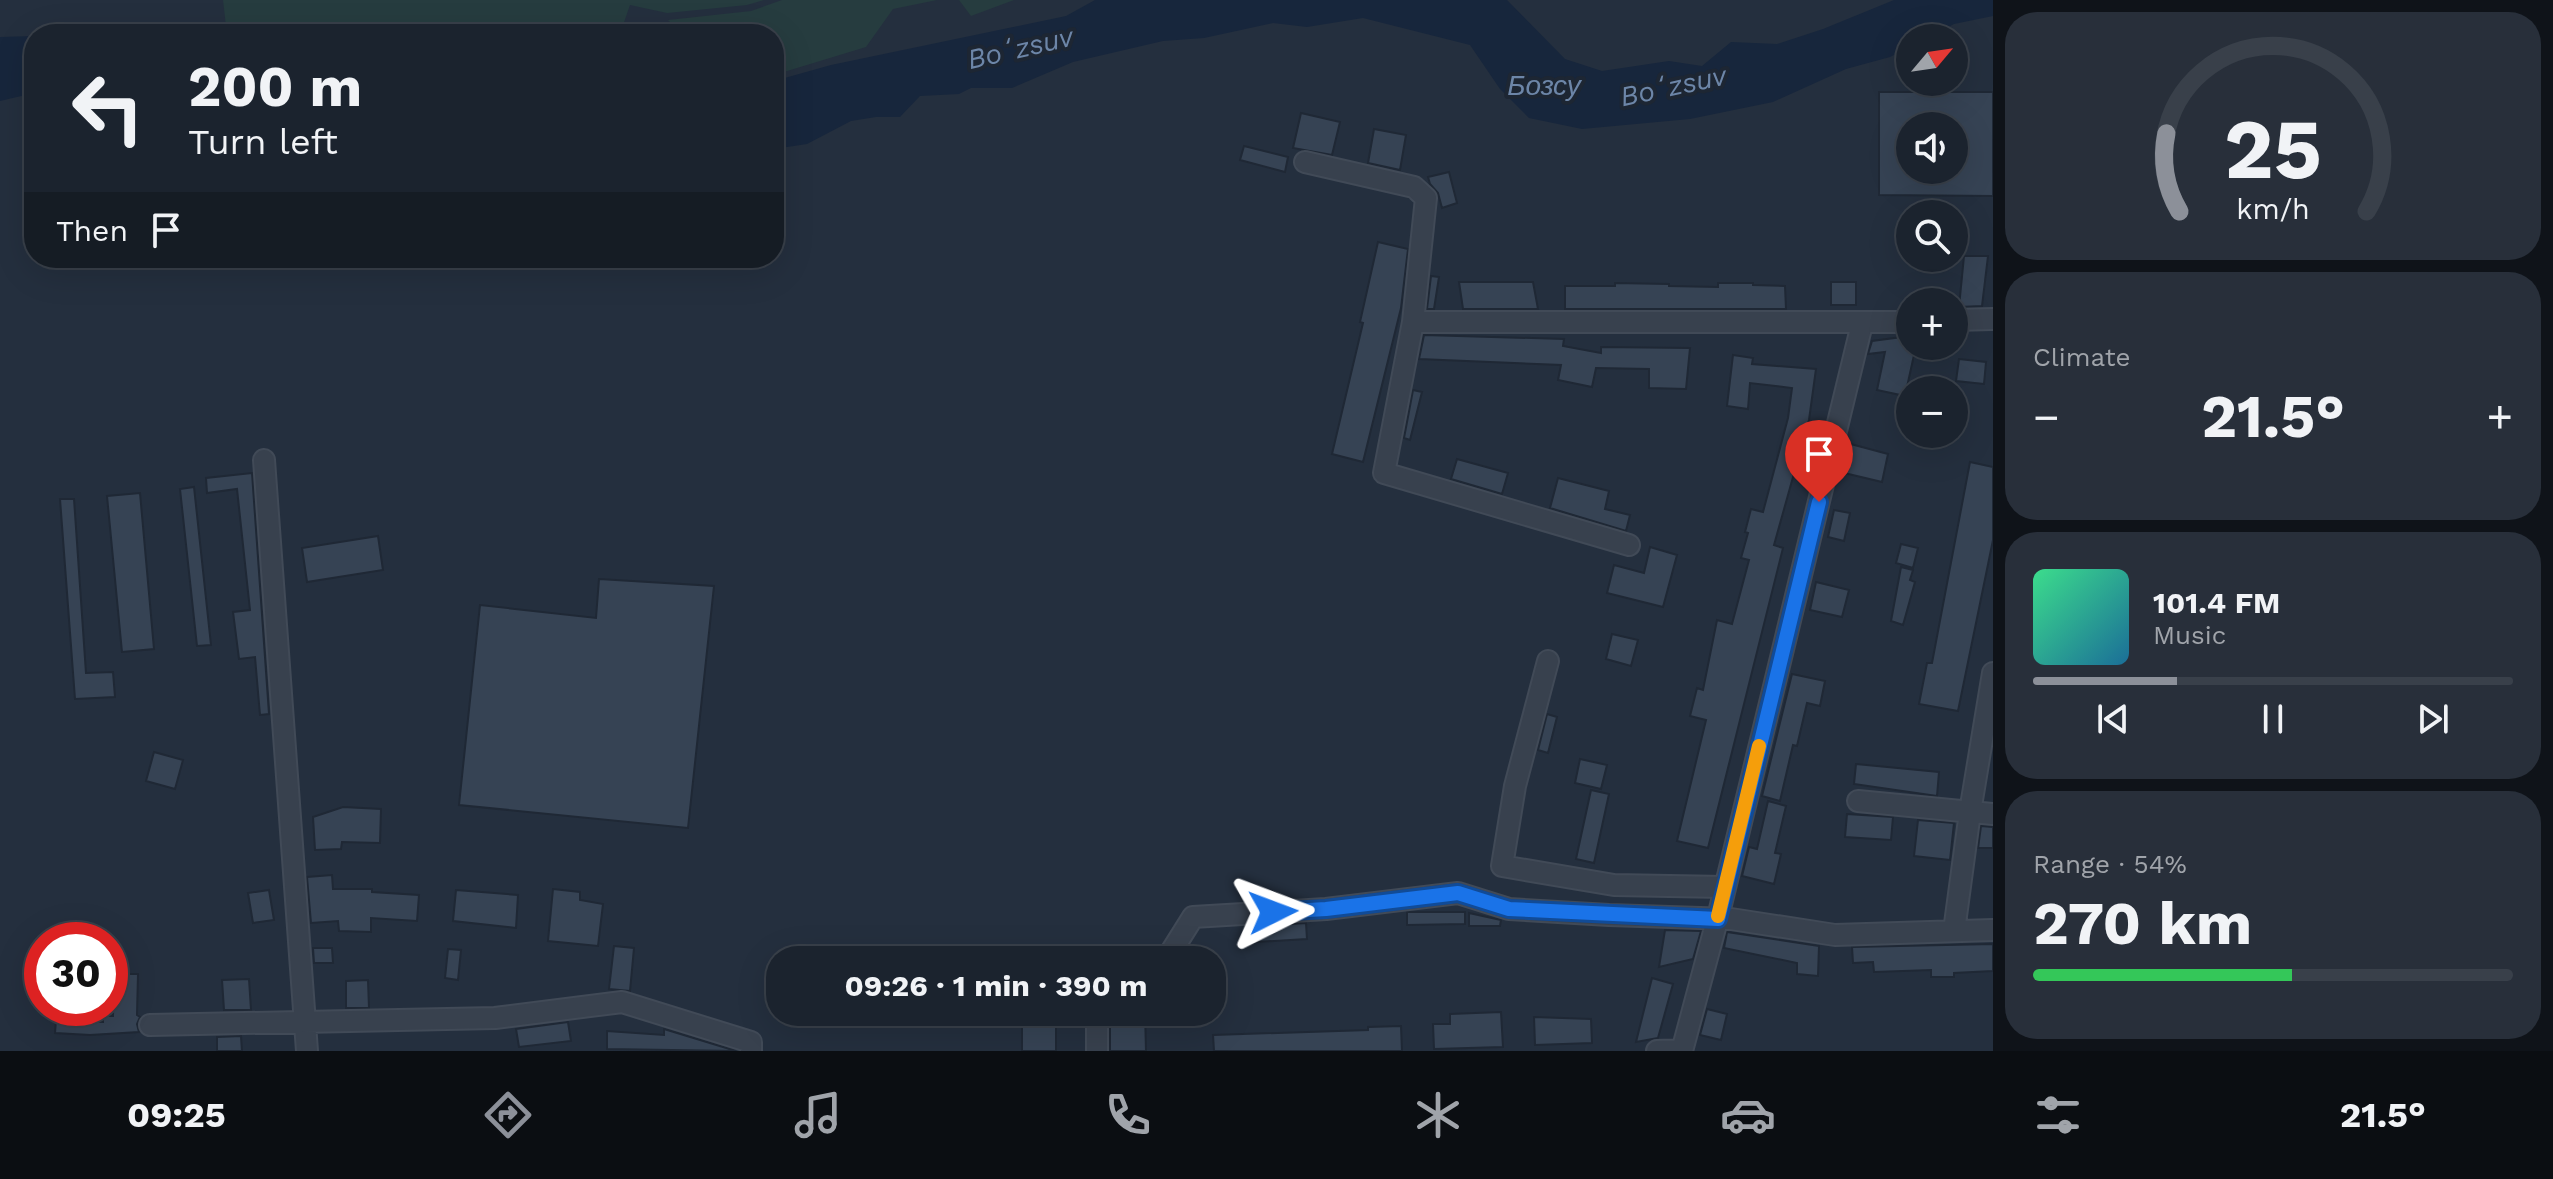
<!DOCTYPE html>
<html lang="en">
<head>
<meta charset="utf-8">
<style>
	body { margin:0; font-family:"Work Sans",sans-serif; background:#282f3a; color:#f1f3f6; height:100vh; display:flex; flex-direction:column; font-size:30px; white-space:nowrap }
	* { box-sizing:border-box; margin:0 }
	p { font-size:26px; color:#a0a4aa }
	.icon { flex:none; width:44px; height:44px; fill:none; stroke:currentColor; stroke-width:2; stroke-linecap:round; stroke-linejoin:round }
	.map { position:relative; flex:1; overflow:hidden }
	.drawer { display:flex; flex-direction:column; gap:12px; padding:12px; background:#0f1319; width:560px }
	.drawer>* { flex:none }
	.top-card { position:absolute; left:24px; top:24px; width:760px; height:244px; border-radius:32px; box-shadow:0 8px 32px #0002,0 0 0 2px #39404a; background:#1b232e; color:#f1f3f6; overflow:hidden }
	.needle { width:52px; rotate:61deg }
	.controls { position:absolute; left:1896px; top:24px; display:grid; gap:16px }
	.controls a { display:grid; place-items:center; width:72px; height:72px; border-radius:50%; background:#1b232e; box-shadow:0 8px 32px #0002,0 0 0 2px #39404a; font-size:40px }
	.speed { position:absolute; left:24px; top:922px; display:flex; gap:16px; font-size:40px; font-weight:700; text-align:center }
	.speed>* { display:grid; place-content:center; width:104px; height:104px; border-radius:50%; background:#1b232e; box-shadow:0 8px 32px #0002,0 0 0 2px #39404a; line-height:1 }
	.speed .limit { border:12px solid #d22; background:#fff; color:#111 }
	.pin { position:absolute; display:grid; place-items:center; width:68px; height:68px; color:#fff; margin:-82px -34px; border-radius:50% 50% 50% 0; rotate:-45deg; box-shadow:0 0 8px #0007 }
	.pin .icon { rotate:45deg }
	.me { position:absolute; width:88px; margin:-44px; rotate:87deg; stroke-linejoin:round; filter:drop-shadow(0 0 6px #0008) }
	.turn { display:flex; align-items:center; gap:28px; height:168px; padding:0 32px; font-size:36px }
	.turn .icon { width:104px; height:104px; stroke-width:2.5 }
	.turn b { display:block; font-size:56px; line-height:68px }
	.then { display:flex; align-items:center; height:76px; padding:0 32px; background:#0003; gap:16px; font-size:30px }
	.big { font-size:60px; font-weight:700; line-height:1.1 }
	.drawer .card { flex:1; display:flex; flex-direction:column; justify-content:center; gap:12px; min-width:0; padding:0 28px; border-radius:32px; background:#282f3a }
	.drawer .dial { align-items:center; gap:0 }
	.dial svg { height:208px; overflow:visible; fill:none; stroke:#39404a; stroke-width:7; stroke-linecap:round; text-anchor:middle }
	.dial text { fill:#f1f3f6; stroke:none }
	.song { display:flex; align-items:center; gap:24px }
	.cover { width:96px; height:96px; border-radius:12px; background:linear-gradient(135deg,hsl(150 70% 55%),hsl(200 70% 35%)) }
	.played { height:8px; border-radius:4px; background:linear-gradient(90deg,#8c9099 30%,#39404a 30%) }
	.keys { display:flex; justify-content:space-around; direction:ltr }
	.heat { display:flex; justify-content:space-between; align-items:center; font-size:44px; direction:ltr }
	.charge { height:12px; border-radius:6px; background:linear-gradient(90deg,#34c759 54%,#39404a 0) }
	.trip { position:absolute; left:766px; top:946px; width:460px; height:80px; border-radius:32px; background:#1b232e; box-shadow:0 8px 32px #0002,0 0 0 2px #39404a; font-weight:700; line-height:80px; text-align:center }
	.menu { display:flex; height:128px; justify-content:space-around; align-items:center; background:#0b0e12; color:#a0a4aa }
	.menu .icon { width:56px; height:56px }
	.menu .selected { color:#8c9099 }
	.menu b { font-size:36px; color:#f1f3f6 }
	main { display:flex; flex:1; min-height:0 }
	.map>svg:first-child { display:block }
</style>
</head>
<body>
<main>
<div class="map">
<svg width="1993" height="1051" viewBox="0 0 1993 1051">
	<rect width="100%" height="100%" fill="#242f3e"/>
	<path fill="#263c3f" d="M223 0H764L747 5 667 13 630 5 620 34H244L226 26Z
		M782 0H937L893 9 866 47 774 75V34H682L668 20 751 11Z
		M959 0H1014L971 16Z"/>
	<path fill="#17263c" d="M1095 0H1507L1565 59 1602 71 1669 61 1702 66 1731 42 1777 44 1823 29 1894 0H1993V16L1954 24 1927 38H1910V47L1890 57 1846 69 1773 102 1690 119 1582 129 1529 118 1500 89 1470 45 1363 18 1307 27 1273 23 1204 38 1163 41 1073 62 1012 88H971L959 94 920 96 900 117H876L851 121 807 144 774 149V81L831 65 1066 16Z
		M34 36V93L0 101V37Z"/>
	<path fill="#364354" stroke="#1f2835" stroke-width="2" fill-rule="evenodd" d="M1879 92H1993V196L1879 195ZM1910 126H1954V170H1910Z
		M1301 113 1340 122 1332 155 1293 148Z
		M1374 129 1406 135 1400 170 1368 163Z
		M1244 146 1288 157 1285 172 1240 160Z
		M1449 172 1457 203 1442 208 1438 193 1430 184 1428 177Z
		M1378 242 1408 249 1401 308 1363 462 1332 454 1363 323 1360 322Z
		M1964 256H1988L1982 306 1959 307Z
		M1431 276 1439 277 1434 309H1427Z
		M1459 282H1533L1538 309H1463Z
		M1831 282H1856V305H1831Z
		M1615 283 1669 284V286L1718 287V283H1753V285L1785 286 1786 309H1565V286H1615Z
		M1424 335 1564 339 1563 346 1601 353V347L1690 348 1686 389 1649 388V369L1596 368 1592 387 1558 380 1561 365 1419 359Z
		M1910 336V346H1916L1905 396 1877 390 1885 352 1868 354 1872 341Z
		M1733 355 1753 358 1752 364 1816 369 1809 420 1774 545 1783 548 1708 848 1677 841 1706 720 1690 716 1697 688 1703 690 1717 620 1732 624 1749 560 1741 558 1748 533 1745 532 1751 509 1763 512 1788 418 1792 388 1750 383 1748 409 1727 406Z
		M1959 359 1986 362 1984 384 1956 381Z
		M1413 390 1422 392 1410 440 1404 438Z
		M1847 443 1888 454 1882 482 1840 472Z
		M1457 459 1508 473 1502 494 1451 479Z
		M1970 462 1993 467V540L1958 711 1919 704 1927 663H1932Z
		M252 473 269 714 260 715 255 657 239 659 233 612 250 610 237 489 207 493 206 478Z
		M1558 478 1609 491 1605 509 1630 515 1626 531 1550 508Z
		M194 487 211 645 197 646 180 489Z
		M140 493 154 649 122 652 107 496Z
		M60 499H74L86 673 113 672 115 697 75 699Z
		M1834 510 1850 513 1844 541 1828 537Z
		M378 536 383 570 307 582 302 548Z
		M1901 544 1918 548 1913 568 1896 563Z
		M1650 547 1677 555 1663 607 1607 593 1614 565 1644 573Z
		M1901 567 1913 570 1910 580 1915 582 1903 625 1891 621Z
		M599 579 714 586 688 828 459 805 480 605 596 618Z
		M1816 582 1849 590 1842 617 1810 610Z
		M1612 634 1638 640 1631 666 1606 659Z
		M1792 674 1825 681 1820 706 1807 703 1797 746 1793 745 1780 801 1762 796Z
		M1547 714 1557 717 1548 753 1538 750Z
		M154 752 183 760 175 789 146 781Z
		M1580 759 1607 765 1601 789 1575 783Z
		M1856 764 1939 772 1937 796 1854 784Z
		M1591 790 1609 794 1594 863 1576 859Z
		M1768 801 1786 806 1775 853 1781 854 1774 884 1742 876 1749 847 1757 849Z
		M343 807 381 809 380 843 342 842 341 849 315 850 313 817Z
		M1847 814 1893 817 1891 840 1845 837Z
		M1918 820 1954 823 1950 860 1914 856Z
		M1981 826 1993 827V848H1978Z
		M332 875 333 889H372V892L419 895 417 921 371 918V932L339 931 338 921 311 923 307 877Z
		M553 889 580 892V900L603 904 598 946 548 941Z
		M269 890 274 920 253 923 248 893Z
		M456 890 518 895 516 928 453 921Z
		M1407 912H1465V924L1407 925Z
		M1469 913 1501 920 1500 926H1469Z
		M1306 923 1307 939 1257 942V926Z
		M1665 930 1701 931 1693 959 1659 967Z
		M1727 932 1819 946 1818 976 1797 974V963L1724 948Z
		M1993 944V971L1954 973V977H1931V970L1874 972 1873 962 1853 963 1852 947Z
		M614 946 634 948 630 991 609 989Z
		M313 948H332L333 963H314Z
		M448 949 461 950 458 980 445 978Z
		M114 974H138L137 1015 140 1017 137 1024 139 1032 90 1035 55 1033 56 1020 103 1022V1016H113Z
		M1652 978 1673 984 1658 1038 1636 1042Z
		M249 979 251 1010H224L222 980Z
		M368 980 369 1008H346V981Z
		M1707 1009 1727 1014 1721 1040 1700 1035Z
		M1022 1012H1056V1051H1022Z
		M1110 1012H1145L1146 1051H1110Z
		M1501 1012 1503 1047 1434 1049 1433 1024H1450V1014Z
		M1534 1017 1591 1019 1592 1043 1535 1045Z
		M568 1022 571 1041 519 1047 516 1029Z
		M1401 1026 1402 1051H1214L1213 1035 1368 1030V1027Z
		M664 1029 736 1051 607 1049V1031L664 1035Z
		M241 1036 242 1051H217V1037Z"/>
	<g fill="none" stroke-linecap="round" stroke-linejoin="round">
		<defs>
			<path id="minor" d="M1305 162 1414 187 1426 198 1413 322 1384 473 1629 545
				M1954 320 1993 319
				M1413 322H1910
				M264 460 307 1051
				M1548 661 1515 786 1502 866 1614 885 1725 887
				M1858 801 1993 814
				M1954 931 1970 812 1993 673
				M1166 960 1193 917 1326 909 1458 893 1509 909 1609 915 1731 919 1835 935 1993 930
				M1097 1012V1051
				M150 1025 495 1018 622 1002 751 1042V1051
				M1657 1051 1682 1050
				M1682 1051 1719 913 1862 324"/>
		</defs>
		<use href="#minor" stroke="#414a57" stroke-width="24"/>
		<use href="#minor" stroke="#38414e" stroke-width="20"/>
	</g>
	<g fill="none" stroke-linecap="round" stroke-linejoin="round">
		<defs>
			<path id="route" d="M1273 912 1326 909 1458 893 1509 909 1718 919 1819 502"/>
		</defs>
		<use href="#route" stroke="#114b97" stroke-width="20"/>
		<use href="#route" stroke="#1a73e8" stroke-width="14"/>
		<path stroke="#f59e0b" stroke-width="14" d="M1718 916 1759 746"/>
	</g>
	<g text-anchor="middle" dominant-baseline="central" stroke-width="8" stroke-linejoin="round" paint-order="stroke">
		<g font-size="28" font-style="italic" fill="#6d86a8" stroke="#1d2633">
			<text transform="translate(1020 48) rotate(-13)">Boʻzsuv</text>
			<text x="1544" y="85">Бозсу</text>
			<text transform="translate(1673 86) rotate(-12)">Boʻzsuv</text>
		</g>
	</g>
</svg>
<div class="controls">
<a><svg class="needle" viewBox="-14 -14 28 28"><path d="M0-13l5 13h-10z" fill="#e53935"/><path d="M0 13l5-13h-10z" fill="#a0a4aa"/></svg></a>
<a><svg class="icon" aria-label="sound" viewBox="0 0 24 24"><path d="M4 9h4l5-4v14l-5-4H4zM17 9q2 3 0 6"/></svg></a>
<a><svg class="icon" aria-label="search" viewBox="0 0 24 24"><circle cx="10" cy="10" r="6"/><path d="M15 15l6 6"/></svg></a>
<a>+</a>
<a>−</a>
</div>
<div class="speed"><div class="limit">30</div></div>
<div class="pin" style="left:1819px;top:502px;background:#d93025"><svg class="icon" aria-label="arrive" viewBox="0 0 24 24"><path d="M6 21V4h12l-3 4 3 4H6"/></svg></div>
<svg class="me" style="left:1273px;top:912px" viewBox="-20 -20 40 40"><path d="M0-17L14 15 0 8-14 15z" fill="#1a73e8" stroke="#fff" stroke-width="4"/></svg>
<div class="trip">09:26 · 1 min · 390 m</div>
<div class="top-card">
<div class="turn"><svg class="icon" aria-label="left" viewBox="0 0 24 24"><path d="M17 20v-9H6M10 6l-5 5 5 5"/></svg><div><b>200 m</b>Turn left</div></div>
<div class="then">Then<svg class="icon" aria-label="arrive" viewBox="0 0 24 24"><path d="M6 21V4h12l-3 4 3 4H6"/></svg></div>
</div>
</div>
<section class="drawer">
<div class="card dial"><svg viewBox="0 0 100 80">
<path d="M14 69A42 42 0 1 1 86 69"/>
<path d="M14 69A42 42 0 0 1 9 39" stroke="#8c9099"/>
<text x="50" y="56" font-size="32" font-weight="700">25</text>
<text x="50" y="72" font-size="11">km/h</text>
</svg></div>
<div class="card"><p>Climate</p>
<div class="heat"><a>−</a><b class="big">21.5°</b><a>+</a></div>
</div>
<div class="card">
<div class="song"><i class="cover"></i><div><b>101.4 FM</b><p>Music</p></div></div>
<div class="played"></div>
<div class="keys"><svg class="icon" aria-label="previous" viewBox="0 0 24 24"><path d="M18 5L8 12l10 7zM5 5v14"/></svg><svg class="icon" aria-label="pause" viewBox="0 0 24 24"><path d="M8 5v14M16 5v14"/></svg><svg class="icon" aria-label="next" viewBox="0 0 24 24"><path d="M6 5l10 7-10 7zM19 5v14"/></svg></div>
</div>
<div class="card"><p>Range · 54%</p><b class="big">270 km</b><div class="charge"></div></div>
</section>
</main>
<nav class="menu">
<b>09:25</b>
<svg class="icon selected" aria-label="directions" viewBox="0 0 24 24"><path d="M12 3l9 9-9 9-9-9zM9 14v-3h6M13 9l2 2-2 2"/></svg>
<svg class="icon" aria-label="music" viewBox="0 0 24 24"><path d="M9 18V5l10-2v13"/><circle cx="6" cy="18" r="3"/><circle cx="16" cy="16" r="3"/></svg>
<svg class="icon" aria-label="phone" viewBox="0 0 24 24"><path d="M5 4h4l2 5-3 2q2 4 5 5l2-3 5 2v4C11 20 4 13 5 4z"/></svg>
<svg class="icon" aria-label="climate" viewBox="0 0 24 24"><path d="M12 3v18M4 7l16 10M4 17L20 7"/></svg>
<svg class="icon" aria-label="car" viewBox="0 0 24 24"><path d="M5 17H2v-5l4-1 3-4h7l3 4 3 1v5h-3M9 17h6M6 11h13"/><circle cx="7" cy="17" r="2"/><circle cx="17" cy="17" r="2"/></svg>
<svg class="icon" aria-label="filters" viewBox="0 0 24 24"><path d="M4 7h16M4 17h16"/><circle cx="9" cy="7" r="2"/><circle cx="15" cy="17" r="2"/></svg>
<b>21.5°</b>
</nav>
</body>
</html>
